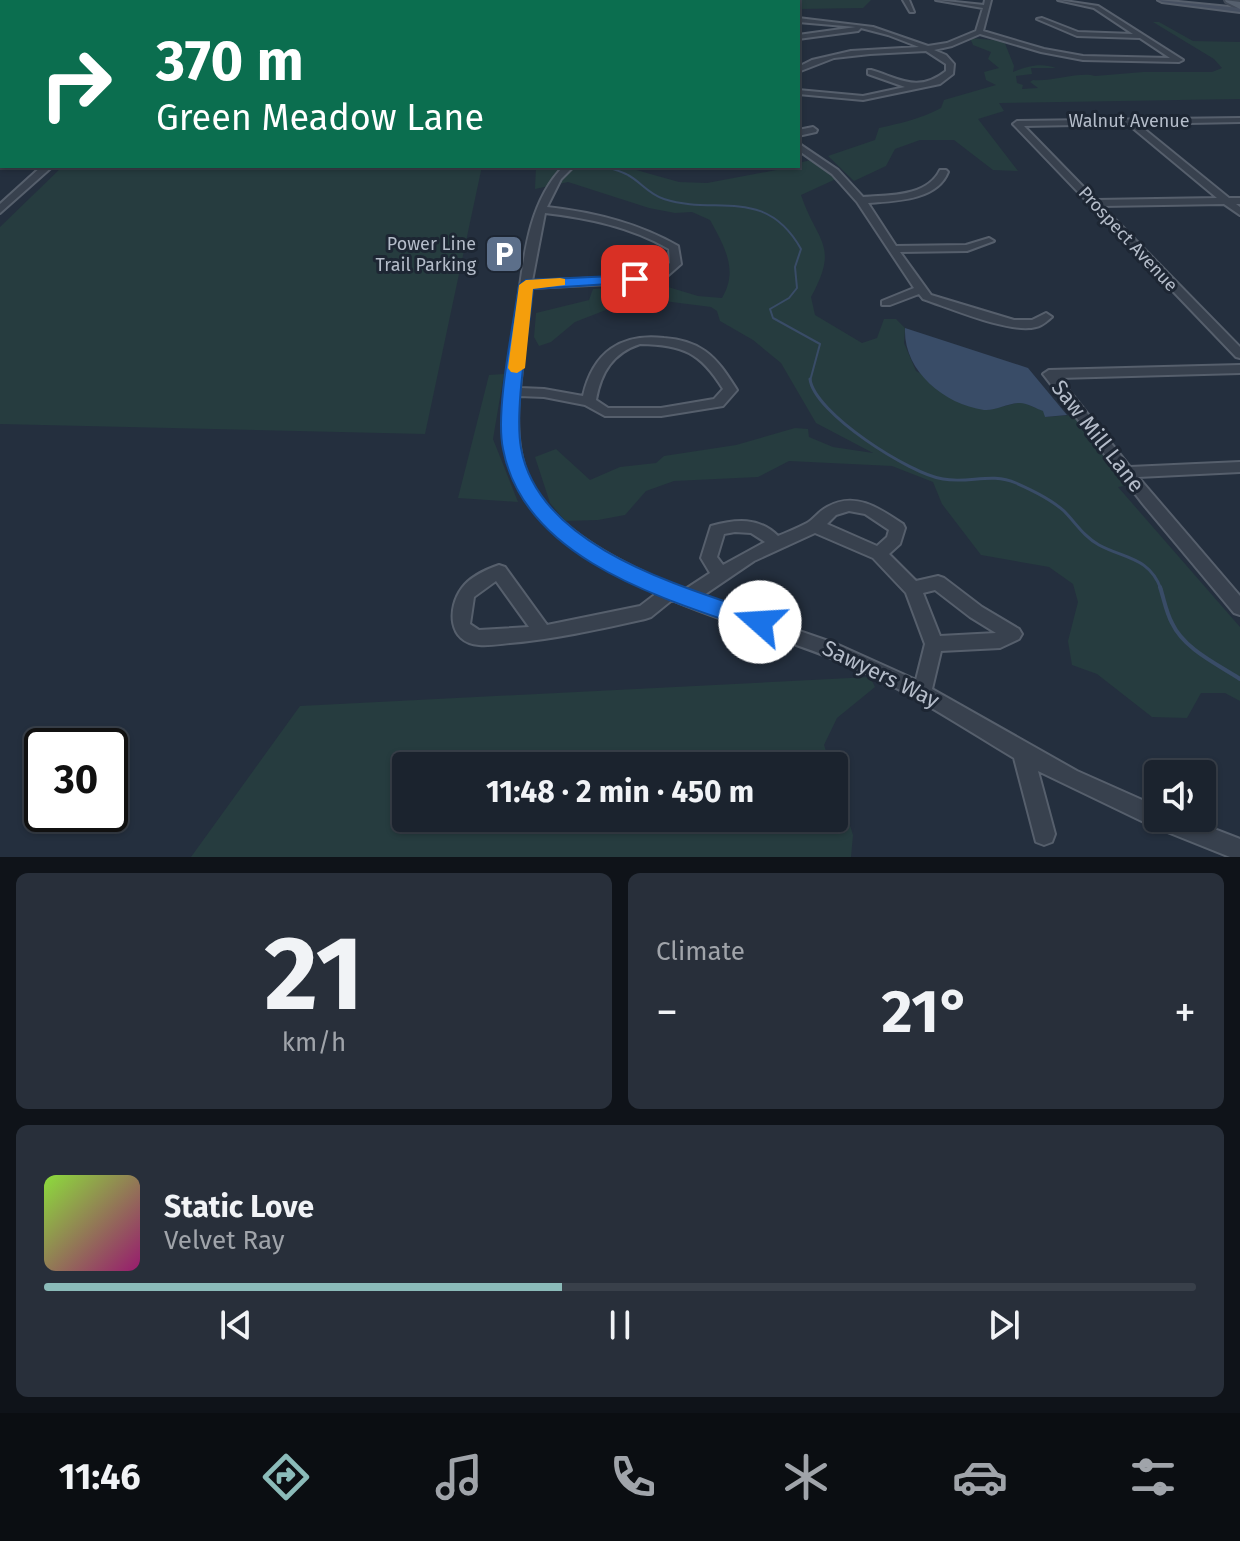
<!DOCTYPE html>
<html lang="en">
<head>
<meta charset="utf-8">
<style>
	body { margin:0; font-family:"Fira Sans",sans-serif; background:#282f3a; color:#f1f3f6; height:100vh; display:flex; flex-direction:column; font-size:30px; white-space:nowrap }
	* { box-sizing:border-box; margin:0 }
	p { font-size:26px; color:#a0a4aa }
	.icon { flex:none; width:44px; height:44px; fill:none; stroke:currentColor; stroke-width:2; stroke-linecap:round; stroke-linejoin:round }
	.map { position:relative; height:857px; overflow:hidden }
	.drawer { display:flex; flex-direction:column; gap:16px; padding:16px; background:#0f1319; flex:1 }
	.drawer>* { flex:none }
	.hud { position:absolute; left:0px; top:0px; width:800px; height:168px; box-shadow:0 2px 6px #0004,0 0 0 2px #39404a; background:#0b6e4f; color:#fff; overflow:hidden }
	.fabs { position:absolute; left:1144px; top:760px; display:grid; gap:16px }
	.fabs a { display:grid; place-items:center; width:72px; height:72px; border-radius:8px; background:#1b232e; box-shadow:0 2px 6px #0004,0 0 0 2px #39404a; font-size:40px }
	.speed { position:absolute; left:24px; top:728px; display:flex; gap:16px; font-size:40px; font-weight:700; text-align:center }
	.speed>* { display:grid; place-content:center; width:104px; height:104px; border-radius:50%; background:#1b232e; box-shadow:0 2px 6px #0004,0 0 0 2px #39404a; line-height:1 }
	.speed .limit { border:4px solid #111; border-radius:12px; background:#fff; color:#111 }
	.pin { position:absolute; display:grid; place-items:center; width:68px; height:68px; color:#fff; margin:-34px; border-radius:16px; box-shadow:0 4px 12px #0006 }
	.me { position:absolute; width:88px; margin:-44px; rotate:289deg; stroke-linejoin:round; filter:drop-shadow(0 0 6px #0008) }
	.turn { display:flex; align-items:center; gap:28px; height:168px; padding:0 24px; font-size:36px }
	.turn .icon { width:104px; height:104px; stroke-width:2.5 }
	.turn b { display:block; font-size:56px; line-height:68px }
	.big { font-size:60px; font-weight:700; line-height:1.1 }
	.drawer .tile { flex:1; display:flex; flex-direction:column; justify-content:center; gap:12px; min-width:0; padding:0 28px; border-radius:12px; background:#282f3a }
	.drawer .dial { align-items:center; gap:0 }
	.dial b { font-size:104px; line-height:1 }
	.song { display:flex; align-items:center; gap:24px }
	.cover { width:96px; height:96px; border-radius:12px; background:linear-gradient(135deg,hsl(90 70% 55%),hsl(320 70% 35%)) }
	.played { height:8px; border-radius:4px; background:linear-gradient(90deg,#8bbbb9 45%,#39404a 45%) }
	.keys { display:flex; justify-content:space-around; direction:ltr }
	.heat { display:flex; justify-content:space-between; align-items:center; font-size:44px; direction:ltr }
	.drawer .tiles { flex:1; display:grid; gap:16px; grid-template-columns:1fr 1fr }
	.tile:last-child { grid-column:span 2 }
	.trip { position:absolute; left:392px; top:752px; width:456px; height:80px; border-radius:8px; background:#1b232e; box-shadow:0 2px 6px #0004,0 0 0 2px #39404a; font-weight:700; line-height:80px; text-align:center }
	.menu { display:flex; height:128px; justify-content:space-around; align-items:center; background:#0b0e12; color:#a0a4aa }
	.menu .icon { width:56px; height:56px }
	.menu .selected { color:#8bbbb9 }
	.menu b { font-size:36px; color:#f1f3f6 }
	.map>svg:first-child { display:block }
</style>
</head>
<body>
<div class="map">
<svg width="1240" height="857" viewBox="0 0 1240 857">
	<rect width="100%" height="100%" fill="#242f3e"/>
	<path fill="#263c3f" d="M753 0H871L863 8 798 9V2Z
		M1153 22H1159L1193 41 1240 42V99L999 103 1004 111 978 119 1018 171 993 170 954 140H920L895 149 886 166 854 181 828 156 875 140 879 128C901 123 921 119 941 108L944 100 996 85 986 80 984 72 999 68 988 59 991 52 973 45 970 38 1004 41 1014 66 1013 72C1025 67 1040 62 1056 68H1031L1032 74 1016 76 1017 83 1023 85 1022 89 1038 88 1030 82 1033 80C1051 82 1081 71 1095 76L1143 72H1212L1222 68 1214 59Z
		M811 160 836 179 801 195C817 243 840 244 811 297L815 315 862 343 877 338 884 319H896L905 328 904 343 916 371 988 410 1021 402 1044 411 1045 417 1072 415 1130 485 1118 487 1240 627V701L1225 693H1201L1187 718 1152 717 1097 674 1072 665 1068 641 1078 602 1073 584 1049 567 981 555 942 504 933 482 892 466 789 461 758 477 674 481 646 491 625 515 598 520 565 521 550 503 535 457 556 449 590 480 620 467 656 463 664 456 736 445 795 428 808 429 809 437 833 447 873 453 816 423 781 363 753 340 720 321 717 311 711 307 648 299 611 308 575 322 551 342 539 346 534 337 536 313 589 300 593 289 658 284 698 296 722 298C739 270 724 246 710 220L692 212 675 213 649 208 568 182 535 189 536 166H622L679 182 707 183 798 166V163Z
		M63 166H482L425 434 0 424V227Z
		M504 374 493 439 518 502 458 498 489 375Z
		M870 677 875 687 837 718 824 745 831 766H406V818H834V776L853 835 851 857H191L300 706Z"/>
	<path fill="#394c67" d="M905 328 1028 368 1067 415 1045 417 1043 411C1037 409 1027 403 1020 403 1008 403 996 411 984 410 943 404 903 370 905 328Z"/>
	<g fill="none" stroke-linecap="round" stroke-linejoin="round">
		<path stroke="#394c67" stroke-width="2" d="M605 166C612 169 621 171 628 175 641 182 648 194 664 199 716 216 765 185 801 249L795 267 797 288 789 298 770 309 773 318 820 344 810 381"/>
		<path stroke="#394c67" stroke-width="3" d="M810 379C814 413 910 474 943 479 969 484 991 472 1016 483 1032 490 1051 499 1064 511 1075 522 1084 537 1099 545 1125 559 1149 557 1161 589"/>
		<path stroke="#394c67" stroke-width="4" d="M1160 587C1164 599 1166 612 1172 623 1184 649 1217 664 1240 679"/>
		<defs>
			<path id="minor" d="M349 0H355V2H349Z
				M442 0H448V2H442Z
				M575 0H581L583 2H577Z
				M652 0H658V2H652Z
				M714 0H720L721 2H715Z
				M903 0H909L914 12H910Z
				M936 0 984 5 985 0H991L983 31 1044 49 1083 56 1170 58 1140 38 1077 36 1037 19 1042 18 1078 32 1133 34 1094 8 1058 0 1098 6 1183 60 1179 62 1083 60 1041 52 980 34 952 46 934 50 946 55 954 64 953 74 940 84 863 100 798 94V90L863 96 905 87 868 74V70H871C901 79 918 93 946 71V64L926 51 870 54 834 58 798 72V67L812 60 851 51 919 47 888 35 861 28 858 31 798 39V35L856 27 798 22V18L873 27 928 46 947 43 976 31 983 8Z
				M1240 118V122L1138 124 1229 198H1240V204H1236L1240 207V215L1224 204 1102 206 1240 347V358L1236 357 1013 124 1017 121ZM1128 124 1217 198 1096 200 1024 126Z
				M813 127 817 130 816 132 798 136V130Z
				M798 143 838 170 863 197C889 195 927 197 940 170H946L948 172C937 201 893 201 868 203L896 246 966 245 989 238 994 241 967 251 900 252 931 295 1014 320H1032L1046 313 1052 317C1047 321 1042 326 1036 327 1010 334 950 308 923 299L919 294 890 305H882V301L914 288 857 202 832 174 798 150Z
				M564 166H574L561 179 547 207C593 212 638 223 678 246L681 264 665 278 648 282 531 288 520 388 544 389 583 396C593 352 621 333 664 338 679 339 694 343 705 351 719 361 728 376 737 390L723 406 661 416H605L585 405 544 397 519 396C517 422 517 451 528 476 552 532 631 568 684 590L710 573 701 558 711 526C736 519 759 517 778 536 787 532 798 528 807 523 814 519 819 511 827 507 855 491 879 508 903 524L905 528 900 544 889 554 916 581 938 576 944 578 982 607 1019 629 1022 634 1019 639 1000 648 941 651 932 689 1077 771 1158 807V818H1186L1240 839V857H1230L1150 825 1038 771 1055 834 1052 842 1044 845 1036 842 1014 758C964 728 916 696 864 672 802 643 735 627 672 600L651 617 645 619C600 629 556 639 510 643 500 644 489 646 479 645 448 643 447 608 462 588 470 577 487 569 499 565L505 567 547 625 640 606 657 593C586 563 507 514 504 429 503 386 513 344 518 302 524 255 529 201 564 166ZM545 213C588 218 631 227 669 249L670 263 657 274 648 276 532 281ZM640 344C683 345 700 352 723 389L714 399 661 408H608L596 400C601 372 613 353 640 344ZM849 511 865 514 889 530 887 537 877 546 827 524 836 515ZM735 532 751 533 765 542 723 565 717 557 724 534ZM815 533 873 558 906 593 925 644 916 680 834 643 701 597 754 561ZM496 581 529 627 479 630 470 624 474 597ZM935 590 970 617 996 633 940 636 923 593Z
				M1240 365V373L1059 378 1130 467 1240 462V472L1138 477 1240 596V615L1234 613 1143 504 1043 374 1049 370Z"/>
			<path id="tertiary" d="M231 0 230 2H223L224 0Z
				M42 166H53L0 213V204Z"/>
			<path id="secondary" d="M1158 0 1240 8V12L1162 2Z"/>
			<path id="primary" d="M1225 0 1240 2V9L1226 2Z"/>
		</defs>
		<use href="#minor" stroke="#565f6c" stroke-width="4"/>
		<use href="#tertiary" stroke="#565f6c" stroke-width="4"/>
		<use href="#secondary" stroke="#565f6c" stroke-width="4"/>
		<use href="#primary" stroke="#414a57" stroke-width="4"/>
		<use href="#minor" fill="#38414e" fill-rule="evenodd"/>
		<use href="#tertiary" fill="#38414e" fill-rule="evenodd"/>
		<use href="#secondary" fill="#465061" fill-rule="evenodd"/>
		<use href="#primary" fill="#56606e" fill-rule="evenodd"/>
	</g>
	<path fill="#1a73e8" stroke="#114b97" stroke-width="2" d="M635 275 642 279 640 282 533 289C529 331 514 408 521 448 539 549 685 587 768 616L771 622 768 629 760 632C668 600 524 561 503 449 495 411 513 327 519 285L526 280Z"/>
	<path fill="#f59e0b" d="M560 278 565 279V285L533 289 525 368 517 373 511 372 508 368 519 285 526 280Z"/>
	<defs>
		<symbol id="parking-square" viewBox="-11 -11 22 22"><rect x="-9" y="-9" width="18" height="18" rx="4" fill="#5c6f8a" stroke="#1d2633"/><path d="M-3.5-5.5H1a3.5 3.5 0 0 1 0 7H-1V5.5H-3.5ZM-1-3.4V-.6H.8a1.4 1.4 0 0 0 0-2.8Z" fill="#fff"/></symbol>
	</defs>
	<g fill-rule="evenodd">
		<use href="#parking-square" x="482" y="232" width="44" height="44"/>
	</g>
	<g text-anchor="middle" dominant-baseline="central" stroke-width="6" stroke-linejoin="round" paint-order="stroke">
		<g font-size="18" fill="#b4bcc9" stroke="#1d2633">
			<text x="1129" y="121">Walnut Avenue</text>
			<text transform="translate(1128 239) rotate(47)">Prospect Avenue</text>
		</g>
		<g font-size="18" fill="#b4bcc9" stroke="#1d2633" text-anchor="end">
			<text x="476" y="244">Power Line<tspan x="476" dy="21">Trail Parking</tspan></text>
		</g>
		<g font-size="22" fill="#b4bcc9" stroke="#1d2633">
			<text transform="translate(1098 436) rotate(52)">Saw Mill Lane</text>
			<text transform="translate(881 674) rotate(26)">Sawyers Way</text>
		</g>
	</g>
</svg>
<div class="fabs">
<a><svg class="icon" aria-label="sound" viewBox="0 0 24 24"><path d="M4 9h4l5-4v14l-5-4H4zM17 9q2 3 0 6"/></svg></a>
</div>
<div class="speed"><div class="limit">30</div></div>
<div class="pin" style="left:635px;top:279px;background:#d93025"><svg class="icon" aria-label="arrive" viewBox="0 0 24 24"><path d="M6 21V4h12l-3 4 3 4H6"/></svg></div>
<svg class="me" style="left:760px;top:622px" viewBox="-20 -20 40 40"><circle r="19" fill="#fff"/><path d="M0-13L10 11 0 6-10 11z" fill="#1a73e8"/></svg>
<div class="trip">11:48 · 2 min · 450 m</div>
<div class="hud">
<div class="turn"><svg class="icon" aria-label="right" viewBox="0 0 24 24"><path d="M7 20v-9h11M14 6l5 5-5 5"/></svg><div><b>370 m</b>Green Meadow Lane</div></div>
</div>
</div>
<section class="drawer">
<div class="tiles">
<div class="tile dial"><b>21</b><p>km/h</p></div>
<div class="tile"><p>Climate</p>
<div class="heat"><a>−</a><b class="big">21°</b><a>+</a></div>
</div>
<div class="tile">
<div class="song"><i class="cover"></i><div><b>Static Love</b><p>Velvet Ray</p></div></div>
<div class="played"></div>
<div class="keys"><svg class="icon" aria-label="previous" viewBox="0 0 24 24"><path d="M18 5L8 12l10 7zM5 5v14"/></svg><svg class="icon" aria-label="pause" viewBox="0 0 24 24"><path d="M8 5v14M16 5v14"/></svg><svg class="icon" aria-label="next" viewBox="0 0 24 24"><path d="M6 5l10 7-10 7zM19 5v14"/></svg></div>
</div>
</div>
</section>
<nav class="menu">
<b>11:46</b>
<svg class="icon selected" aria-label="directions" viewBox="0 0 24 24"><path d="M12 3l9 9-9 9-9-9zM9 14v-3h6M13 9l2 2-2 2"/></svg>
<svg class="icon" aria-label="music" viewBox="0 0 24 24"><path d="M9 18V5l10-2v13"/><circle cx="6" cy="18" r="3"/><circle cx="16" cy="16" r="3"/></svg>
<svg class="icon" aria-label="phone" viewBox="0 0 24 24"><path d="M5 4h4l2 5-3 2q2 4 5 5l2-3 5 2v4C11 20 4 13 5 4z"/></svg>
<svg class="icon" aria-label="climate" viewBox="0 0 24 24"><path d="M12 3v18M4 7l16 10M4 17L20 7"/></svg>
<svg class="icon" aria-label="car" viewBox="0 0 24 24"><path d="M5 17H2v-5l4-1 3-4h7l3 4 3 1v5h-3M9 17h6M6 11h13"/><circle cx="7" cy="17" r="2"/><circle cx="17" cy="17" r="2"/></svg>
<svg class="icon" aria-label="filters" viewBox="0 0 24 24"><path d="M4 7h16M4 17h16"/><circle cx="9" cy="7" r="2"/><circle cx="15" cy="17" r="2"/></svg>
</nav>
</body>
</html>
